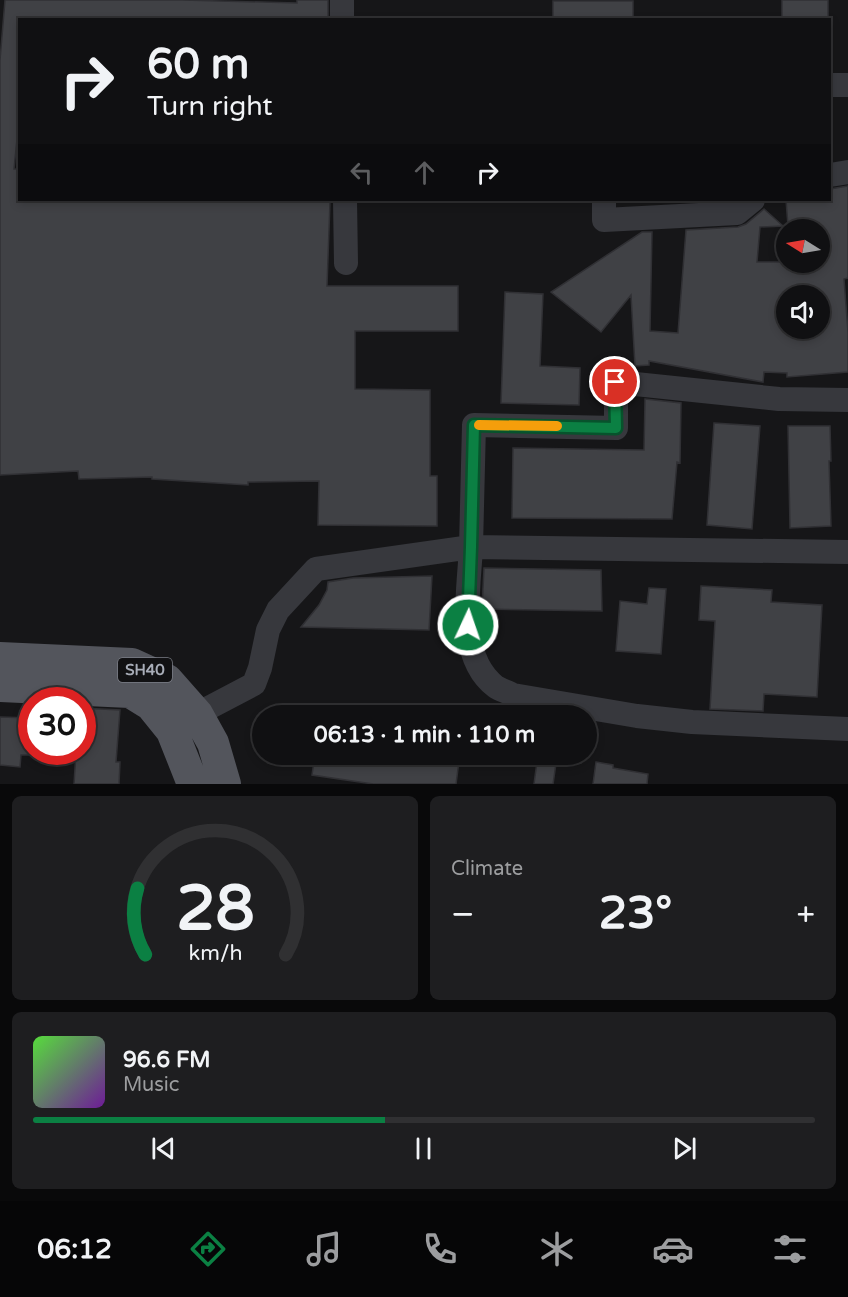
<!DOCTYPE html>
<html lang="en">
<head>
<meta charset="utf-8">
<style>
	body { margin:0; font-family:"Varela Round",sans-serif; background:#1e1e20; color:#f1f3f6; height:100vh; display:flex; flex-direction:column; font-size:22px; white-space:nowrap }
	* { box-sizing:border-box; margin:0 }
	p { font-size:20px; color:#9c9d9f }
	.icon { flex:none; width:33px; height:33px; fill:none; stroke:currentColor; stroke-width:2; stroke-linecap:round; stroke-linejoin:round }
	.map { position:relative; height:784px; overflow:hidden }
	.sheet { display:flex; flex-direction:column; gap:12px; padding:12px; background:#09090a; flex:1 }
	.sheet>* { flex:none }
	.top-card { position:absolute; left:18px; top:18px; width:813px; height:183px; border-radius:0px; box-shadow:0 3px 9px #0003,0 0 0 2px #303032; background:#101012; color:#f1f3f6; overflow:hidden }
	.needle { width:39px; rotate:281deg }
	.tools { position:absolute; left:776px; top:219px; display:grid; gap:12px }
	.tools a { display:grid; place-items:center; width:54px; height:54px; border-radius:50%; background:#101012; box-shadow:0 3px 9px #0003,0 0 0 2px #303032; font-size:30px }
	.speed { position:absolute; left:18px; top:687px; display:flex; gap:12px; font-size:30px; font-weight:700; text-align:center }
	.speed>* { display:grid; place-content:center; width:78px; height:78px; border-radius:50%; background:#101012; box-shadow:0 3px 9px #0003,0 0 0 2px #303032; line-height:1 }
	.speed .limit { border:9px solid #d22; background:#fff; color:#111 }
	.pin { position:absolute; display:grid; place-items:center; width:51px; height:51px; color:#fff; margin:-26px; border:3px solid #fff; border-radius:50%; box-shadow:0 2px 6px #0007 }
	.me { position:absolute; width:66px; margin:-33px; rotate:3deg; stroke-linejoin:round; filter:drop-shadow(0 0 4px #0008) }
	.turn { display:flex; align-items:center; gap:21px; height:126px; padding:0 30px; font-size:27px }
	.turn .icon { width:78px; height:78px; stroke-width:2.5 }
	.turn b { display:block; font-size:42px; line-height:51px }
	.lanes { display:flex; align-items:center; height:57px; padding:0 30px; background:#0003; justify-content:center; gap:30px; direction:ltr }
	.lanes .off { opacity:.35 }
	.big { font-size:45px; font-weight:700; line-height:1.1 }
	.sheet .widget { flex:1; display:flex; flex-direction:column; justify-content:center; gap:9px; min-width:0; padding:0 21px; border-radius:9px; background:#1e1e20 }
	.sheet .dial { align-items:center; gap:0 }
	.dial svg { height:156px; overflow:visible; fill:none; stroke:#303032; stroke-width:7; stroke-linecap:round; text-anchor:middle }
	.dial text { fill:#f1f3f6; stroke:none }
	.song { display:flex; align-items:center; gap:18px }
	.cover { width:72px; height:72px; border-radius:9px; background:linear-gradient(135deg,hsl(110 70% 55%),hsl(280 70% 35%)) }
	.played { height:6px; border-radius:3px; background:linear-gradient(90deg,#0b8043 45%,#303032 45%) }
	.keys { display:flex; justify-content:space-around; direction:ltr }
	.heat { display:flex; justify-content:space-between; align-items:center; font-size:33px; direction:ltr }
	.sheet .tiles { flex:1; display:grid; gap:12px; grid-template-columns:1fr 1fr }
	.widget:last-child { grid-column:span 2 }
	.trip { position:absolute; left:252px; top:705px; width:345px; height:60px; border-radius:30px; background:#101012; box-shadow:0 3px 9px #0003,0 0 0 2px #303032; font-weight:700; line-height:60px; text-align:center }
	.tabs { display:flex; height:96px; justify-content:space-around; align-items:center; background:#060607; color:#9c9d9f }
	.tabs .icon { width:42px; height:42px }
	.tabs .current { color:#0b8043 }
	.tabs b { font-size:27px; color:#f1f3f6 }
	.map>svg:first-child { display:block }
</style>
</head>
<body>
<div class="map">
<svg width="848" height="784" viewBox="0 0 848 784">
	<rect width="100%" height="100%" fill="#161618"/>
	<path fill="#404145" stroke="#303034" stroke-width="1.5" fill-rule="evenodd" d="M5 0H183L297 3V0H328V20H20V110L14 169H20V200H182L330 202 327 286H458V331H355V389L430 390V476H437V526L318 525 319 481 248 482V485L152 479V477L79 479 78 471 0 475V60Z
		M782 0H828V20H782Z
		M553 1H633V20H553Z
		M848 186V278L844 279 848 332V372L787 377V373L764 372 763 382 649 361V365L635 366 631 295 601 332 551 292 642 232H652L650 331 678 333 686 230 738 227 746 224 764 209 783 226 760 227 757 262H819V223L788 226 786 200H830V189ZM786 296H819V328H786Z
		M505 292 543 294 540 366 580 368 579 405 501 403Z
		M645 399 681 403 680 463 677 462 672 519 512 518 513 448 644 450Z
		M714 423 760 426 752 529 707 525Z
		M788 426H830L831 461H829L831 526 790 528Z
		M484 568 601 570 602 611 482 609Z
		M432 576 429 630 301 627 319 605 327 590 328 582 353 578Z
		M701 586 772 590 771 602 822 605 817 697 764 694 763 711 710 709 715 621 699 620Z
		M649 588 666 589 661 654 616 651 620 601 647 604Z
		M82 708 120 710 116 762H120L119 784H74L76 752H82Z
		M0 717 32 718V755H21L20 767 0 765Z
		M315 754H460L456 784H373L312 775Z
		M538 754 557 757 553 784H534Z
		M596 762 613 765V768L648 774 647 784H593Z"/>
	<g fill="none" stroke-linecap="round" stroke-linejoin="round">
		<path stroke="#37383d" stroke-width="24" d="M342 0V20
			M830 85H848
			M830 175 848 172
			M345 200 346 263
			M604 200V220L737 213 753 200
			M848 552 471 547C469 590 456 657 496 687 501 690 508 692 513 695L637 716 692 722 848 729
			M197 714 254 684 260 668 268 630 278 610 316 569 471 547 474 425 616 428V382L779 399 848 400"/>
		<path stroke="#53555c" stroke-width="32" d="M0 658 132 664 167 680 197 714 213 743 225 784
			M0 686 130 692 151 705 172 731 193 784"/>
	</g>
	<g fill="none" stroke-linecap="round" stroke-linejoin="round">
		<defs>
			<path id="route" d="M468 625 471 547 474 425 616 428 615 382"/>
		</defs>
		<use href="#route" stroke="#07532c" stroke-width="15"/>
		<use href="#route" stroke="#0b8043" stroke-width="10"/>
		<path stroke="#f59e0b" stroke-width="10" d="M479 425 557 426"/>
	</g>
	<g text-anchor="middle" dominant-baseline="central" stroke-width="6" stroke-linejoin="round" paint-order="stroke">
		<rect fill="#111113" stroke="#7b7e86" stroke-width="1.5" x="118" y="658" width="54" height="24" rx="4.5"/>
		<g font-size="15" font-weight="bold" fill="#a8adb8">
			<text x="145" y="670">SH40</text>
		</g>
	</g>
</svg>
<div class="tools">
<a><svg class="needle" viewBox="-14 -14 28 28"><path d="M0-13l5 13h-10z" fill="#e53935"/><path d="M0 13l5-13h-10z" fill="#9c9d9f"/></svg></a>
<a><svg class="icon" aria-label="sound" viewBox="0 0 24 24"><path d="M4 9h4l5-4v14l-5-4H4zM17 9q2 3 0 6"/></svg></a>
</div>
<div class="speed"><div class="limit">30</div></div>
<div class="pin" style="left:615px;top:382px;background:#d93025"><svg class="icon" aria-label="arrive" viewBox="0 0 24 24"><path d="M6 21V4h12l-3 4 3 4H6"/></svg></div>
<svg class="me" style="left:468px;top:625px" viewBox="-20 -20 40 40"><circle r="17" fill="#0b8043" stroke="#fff" stroke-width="3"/><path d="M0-11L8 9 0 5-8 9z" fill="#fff"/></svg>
<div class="trip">06:13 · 1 min · 110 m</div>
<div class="top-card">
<div class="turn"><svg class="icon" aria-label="right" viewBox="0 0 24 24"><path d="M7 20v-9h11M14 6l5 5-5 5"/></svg><div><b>60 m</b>Turn right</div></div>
<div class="lanes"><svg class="icon off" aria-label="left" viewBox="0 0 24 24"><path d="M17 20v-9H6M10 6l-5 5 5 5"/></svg><svg class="icon off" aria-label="ahead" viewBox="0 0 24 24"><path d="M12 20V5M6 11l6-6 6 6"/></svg><svg class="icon" aria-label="right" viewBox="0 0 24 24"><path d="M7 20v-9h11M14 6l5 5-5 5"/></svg></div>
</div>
</div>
<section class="sheet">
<div class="tiles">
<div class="widget dial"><svg viewBox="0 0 100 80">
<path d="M14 69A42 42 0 1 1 86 69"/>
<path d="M14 69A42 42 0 0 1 10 35" stroke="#0b8043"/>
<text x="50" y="56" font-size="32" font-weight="700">28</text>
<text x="50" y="72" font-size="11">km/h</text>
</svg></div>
<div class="widget"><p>Climate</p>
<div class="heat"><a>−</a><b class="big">23°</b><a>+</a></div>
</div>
<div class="widget">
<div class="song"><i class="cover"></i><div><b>96.6 FM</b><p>Music</p></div></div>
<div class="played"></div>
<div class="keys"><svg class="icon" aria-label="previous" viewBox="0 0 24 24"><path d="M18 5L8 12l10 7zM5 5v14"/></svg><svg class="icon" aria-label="pause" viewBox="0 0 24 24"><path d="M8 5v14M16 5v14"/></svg><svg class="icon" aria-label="next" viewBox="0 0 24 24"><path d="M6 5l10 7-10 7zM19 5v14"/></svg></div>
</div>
</div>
</section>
<nav class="tabs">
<b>06:12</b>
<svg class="icon current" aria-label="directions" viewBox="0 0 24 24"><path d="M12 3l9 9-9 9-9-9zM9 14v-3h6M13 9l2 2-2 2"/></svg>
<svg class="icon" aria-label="music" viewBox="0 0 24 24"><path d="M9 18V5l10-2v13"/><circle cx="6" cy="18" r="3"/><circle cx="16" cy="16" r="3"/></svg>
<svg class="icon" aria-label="phone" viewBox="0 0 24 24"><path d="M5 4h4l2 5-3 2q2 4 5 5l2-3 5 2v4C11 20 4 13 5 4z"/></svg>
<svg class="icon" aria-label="climate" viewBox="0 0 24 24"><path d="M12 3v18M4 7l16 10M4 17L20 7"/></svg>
<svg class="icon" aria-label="car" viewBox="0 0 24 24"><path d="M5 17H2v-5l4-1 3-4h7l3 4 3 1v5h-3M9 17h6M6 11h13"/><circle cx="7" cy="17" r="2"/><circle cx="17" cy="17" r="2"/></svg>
<svg class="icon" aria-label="filters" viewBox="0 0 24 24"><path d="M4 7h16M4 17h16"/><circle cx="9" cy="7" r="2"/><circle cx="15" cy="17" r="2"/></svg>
</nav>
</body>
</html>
